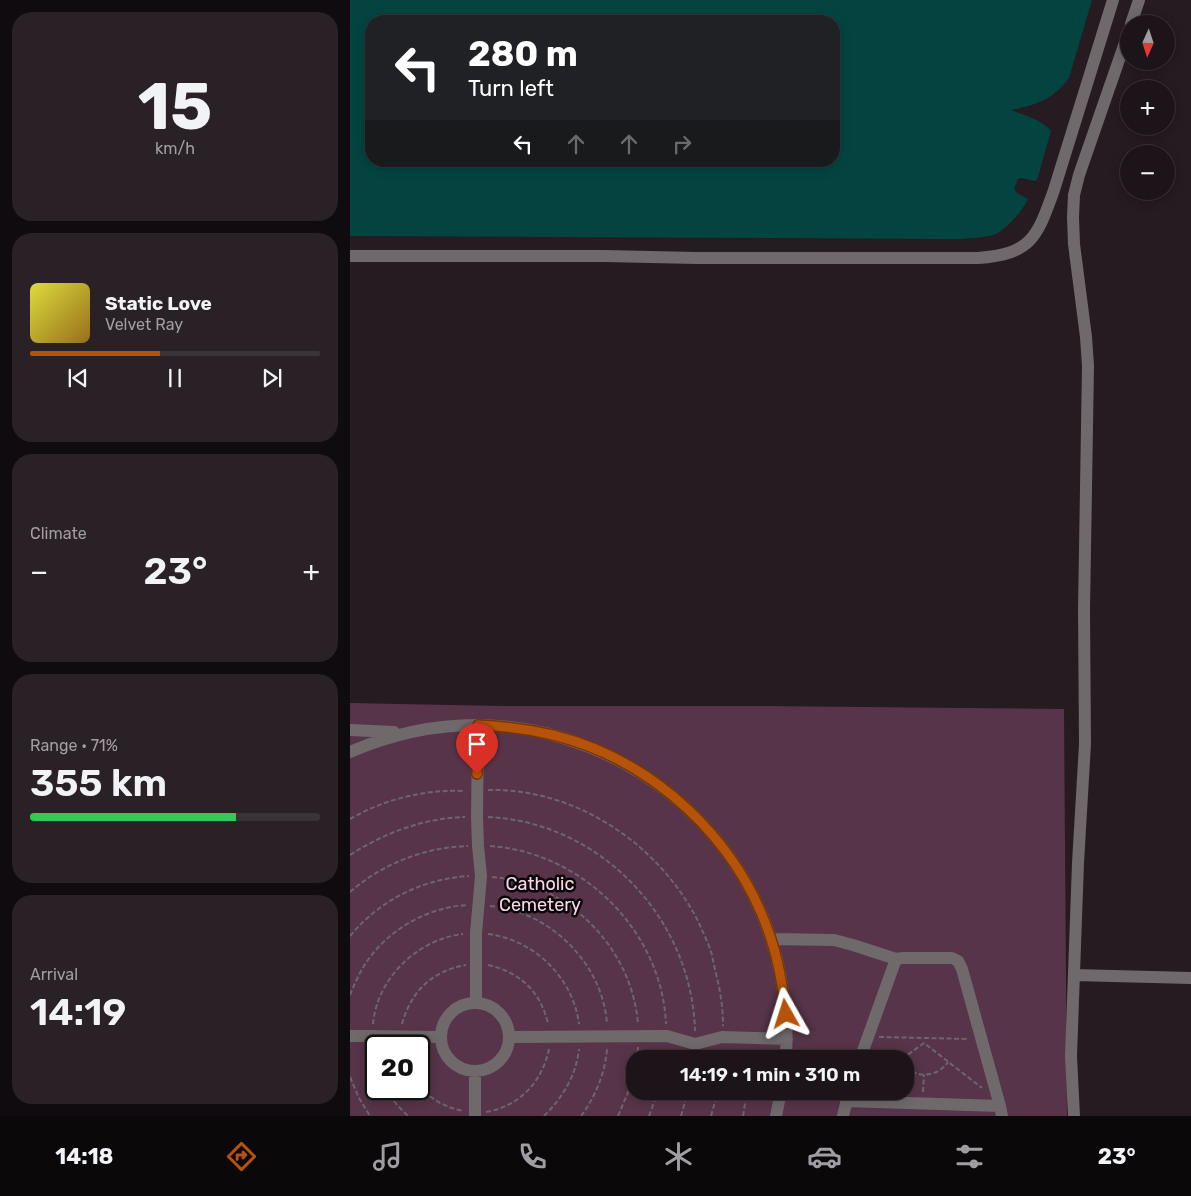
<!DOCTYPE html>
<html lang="en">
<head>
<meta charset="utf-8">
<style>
	body { margin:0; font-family:Rubik,sans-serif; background:#292126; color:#f1f3f6; height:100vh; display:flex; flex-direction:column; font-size:19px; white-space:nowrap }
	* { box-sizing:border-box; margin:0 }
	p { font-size:16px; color:#a09ea2 }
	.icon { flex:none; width:28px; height:28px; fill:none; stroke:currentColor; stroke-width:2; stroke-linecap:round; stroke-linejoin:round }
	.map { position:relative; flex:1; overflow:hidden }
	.drawer { display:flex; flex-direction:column; gap:12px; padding:12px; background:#0f0b0e; width:350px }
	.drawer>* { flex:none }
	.guide { position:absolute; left:15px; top:15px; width:475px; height:152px; border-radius:20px; box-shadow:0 2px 12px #0003,0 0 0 1px #3a3338; background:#202124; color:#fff; overflow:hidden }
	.needle { width:32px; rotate:183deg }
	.fabs { position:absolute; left:770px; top:15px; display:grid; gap:10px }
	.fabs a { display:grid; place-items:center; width:55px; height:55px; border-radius:50%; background:#1c1419; box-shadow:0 2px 12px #0003,0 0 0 1px #3a3338; font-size:25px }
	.speed { position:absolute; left:15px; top:1035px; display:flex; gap:10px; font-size:25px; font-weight:700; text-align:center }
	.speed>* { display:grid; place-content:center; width:65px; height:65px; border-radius:50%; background:#1c1419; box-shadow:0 2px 12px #0003,0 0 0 1px #3a3338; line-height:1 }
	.speed .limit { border:2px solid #111; border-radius:8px; background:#fff; color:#111 }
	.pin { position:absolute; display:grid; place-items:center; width:42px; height:42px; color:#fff; margin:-51px -21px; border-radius:50% 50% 50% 0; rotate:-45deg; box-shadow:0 0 5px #0007 }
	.pin .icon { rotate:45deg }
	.me { position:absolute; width:55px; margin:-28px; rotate:354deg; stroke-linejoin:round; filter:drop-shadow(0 0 4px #0008) }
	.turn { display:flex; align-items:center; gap:18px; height:105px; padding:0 20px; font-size:22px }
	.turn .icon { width:65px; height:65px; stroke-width:2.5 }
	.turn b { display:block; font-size:35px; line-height:42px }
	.lanes { display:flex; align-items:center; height:48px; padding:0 20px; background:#0003; justify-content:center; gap:25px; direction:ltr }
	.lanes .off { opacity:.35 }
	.big { font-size:38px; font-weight:600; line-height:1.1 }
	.drawer .tile { flex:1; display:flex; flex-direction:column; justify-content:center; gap:8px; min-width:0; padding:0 18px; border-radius:20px; background:#292126 }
	.drawer .dial { align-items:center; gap:0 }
	.dial b { font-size:65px; line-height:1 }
	.song { display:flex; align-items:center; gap:15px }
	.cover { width:60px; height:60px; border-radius:8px; background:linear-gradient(135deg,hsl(60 70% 55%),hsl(40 70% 35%)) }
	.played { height:5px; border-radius:2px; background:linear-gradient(90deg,#b45309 45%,#3a3338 45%) }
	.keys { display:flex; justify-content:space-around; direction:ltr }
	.heat { display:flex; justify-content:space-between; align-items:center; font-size:28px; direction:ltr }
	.charge { height:8px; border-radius:4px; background:linear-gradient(90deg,#34c759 71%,#3a3338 0) }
	.trip { position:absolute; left:276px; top:1050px; width:288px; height:50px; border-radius:20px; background:#1c1419; box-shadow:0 2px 12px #0003,0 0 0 1px #3a3338; font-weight:600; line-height:50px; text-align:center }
	.menu { display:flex; height:80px; justify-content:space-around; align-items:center; background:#0b080a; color:#a09ea2 }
	.menu .icon { width:35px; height:35px }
	.menu .selected { color:#b45309 }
	.menu b { font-size:22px; color:#f1f3f6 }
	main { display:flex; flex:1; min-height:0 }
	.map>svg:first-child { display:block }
</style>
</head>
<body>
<main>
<section class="drawer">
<div class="tile dial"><b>15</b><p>km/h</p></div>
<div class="tile">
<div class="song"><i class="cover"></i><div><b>Static Love</b><p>Velvet Ray</p></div></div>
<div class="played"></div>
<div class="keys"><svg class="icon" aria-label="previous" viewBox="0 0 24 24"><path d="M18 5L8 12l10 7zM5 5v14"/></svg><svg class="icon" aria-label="pause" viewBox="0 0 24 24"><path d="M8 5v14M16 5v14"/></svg><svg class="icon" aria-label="next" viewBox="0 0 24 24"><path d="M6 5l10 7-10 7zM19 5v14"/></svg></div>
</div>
<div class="tile"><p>Climate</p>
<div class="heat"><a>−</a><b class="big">23°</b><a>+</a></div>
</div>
<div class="tile"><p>Range · 71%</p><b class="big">355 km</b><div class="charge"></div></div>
<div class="tile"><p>Arrival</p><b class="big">14:19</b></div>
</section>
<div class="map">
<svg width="841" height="1116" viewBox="0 0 841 1116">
	<rect width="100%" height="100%" fill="#251b21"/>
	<path fill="#573449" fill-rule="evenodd" d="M0 703 151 706H410L714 709 717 1116H0ZM26 1046H69V1089H26ZM285 1059H555V1091H285Z"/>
	<path fill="#034441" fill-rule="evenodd" d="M0 0H742L719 78C703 100 686 105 661 110 675 116 691 119 701 131L687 180 684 181 672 178 668 179 664 189 667 193 678 199C672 211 659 227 646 234 636 238 621 238 610 239L0 236ZM21 21H484V161H21Z"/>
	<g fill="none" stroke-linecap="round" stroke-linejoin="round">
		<path stroke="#6e656a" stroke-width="2" stroke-dasharray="5 2.5" stroke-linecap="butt" d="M138 790C227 788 310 845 349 923 353 933 359 944 362 955 363 960 364 965 365 970 370 988 373 1007 373 1026
			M138 817C251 822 342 919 345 1031
			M0 819C34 799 76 789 115 791
			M140 846C232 852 312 931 316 1024
			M0 855C34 833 74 818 115 817
			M142 877C218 883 282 948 288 1024
			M0 892C32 864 75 847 118 846
			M140 906C200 911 253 964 257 1024
			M138 934C185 940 223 978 229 1024
			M0 936C30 900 72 879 119 876
			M138 965C170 972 191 992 198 1024
			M0 995C3 987 7 979 11 971 32 933 75 907 118 905
			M23 1024C27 978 68 939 113 934
			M52 1024C61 991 82 971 116 965
			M529 1037 619 1039
			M22 1046 26 1068
			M287 1059 288 1047
			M315 1059 316 1049
			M371 1059V1049
			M400 1059 401 1049
			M552 1059 574 1043 632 1088
			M555 1068C570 1078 587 1077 598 1062
			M0 1077 9 1098 20 1116
			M69 1086C82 1100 96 1108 114 1111
			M35 1089 47 1105 58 1116
			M573 1092 574 1075
			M136 1112C170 1106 192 1082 199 1049
			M194 1116C213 1097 226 1076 229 1049
			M231 1116C245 1097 255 1074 257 1049
			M268 1116 279 1090 285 1069
			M299 1116 308 1091
			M331 1116 338 1091
			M361 1116 368 1091
			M393 1116 397 1091"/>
		<path stroke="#6f696c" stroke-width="12" d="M781 24 789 0
			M0 256H254L347 258H628C682 254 687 237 704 190L763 0
			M0 730 44 732
			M0 752C47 732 97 722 148 726 272 735 383 820 421 939 434 978 438 1018 436 1059
			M421 939 484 940 503 945 546 959 553 958H602L608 961 612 969 650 1106 652 1116
			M724 975 841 978
			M91 1037a34 34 0 1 1 68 0a34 34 0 1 1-68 0Z
			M126 1003V933L131 876 128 846 127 817 128 725
			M0 1036H21L90 1037
			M159 1037 317 1036 345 1044 372 1037 437 1039
			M510 1059 546 959
			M496 1101 650 1106
			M125 1116V1071
			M426 1116 431 1091
			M493 1116 499 1091
			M724 1116 721 1056 728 863 735 744 734 610 738 366 736 337 724 244 723 217 724 195 729 175 779 31"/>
	</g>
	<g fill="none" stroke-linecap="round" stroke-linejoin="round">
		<defs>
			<path id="route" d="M127 774 128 725C153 726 178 729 203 735 304 760 389 840 421 939 429 963 433 988 436 1014"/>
		</defs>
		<use href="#route" stroke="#753606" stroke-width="12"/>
		<use href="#route" stroke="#b45309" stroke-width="9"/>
	</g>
	<g text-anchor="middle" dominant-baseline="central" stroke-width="5" stroke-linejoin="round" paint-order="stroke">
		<g font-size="18" fill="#f8d8ea" stroke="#0b0709">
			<text x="190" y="884">Catholic<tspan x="190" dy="21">Cemetery</tspan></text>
		</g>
	</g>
</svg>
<div class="fabs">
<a><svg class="needle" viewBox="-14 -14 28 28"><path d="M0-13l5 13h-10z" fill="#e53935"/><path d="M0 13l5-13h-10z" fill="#a09ea2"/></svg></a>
<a>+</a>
<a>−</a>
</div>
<div class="speed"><div class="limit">20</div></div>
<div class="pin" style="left:127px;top:774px;background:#d93025"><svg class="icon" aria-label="arrive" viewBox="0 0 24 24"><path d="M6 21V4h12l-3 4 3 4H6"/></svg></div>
<svg class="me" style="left:436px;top:1014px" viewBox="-20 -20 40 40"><path d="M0-17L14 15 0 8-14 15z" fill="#b45309" stroke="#fff" stroke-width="4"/></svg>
<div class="trip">14:19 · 1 min · 310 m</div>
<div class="guide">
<div class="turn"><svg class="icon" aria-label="left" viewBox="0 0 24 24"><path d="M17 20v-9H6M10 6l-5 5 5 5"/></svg><div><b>280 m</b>Turn left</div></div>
<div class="lanes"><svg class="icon" aria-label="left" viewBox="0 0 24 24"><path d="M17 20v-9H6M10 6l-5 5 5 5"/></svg><svg class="icon off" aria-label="ahead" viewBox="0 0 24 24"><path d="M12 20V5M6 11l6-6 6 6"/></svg><svg class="icon off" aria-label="ahead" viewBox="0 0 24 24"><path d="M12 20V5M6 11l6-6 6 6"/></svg><svg class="icon off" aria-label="right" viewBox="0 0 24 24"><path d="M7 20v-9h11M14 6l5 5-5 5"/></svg></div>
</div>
</div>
</main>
<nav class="menu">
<b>14:18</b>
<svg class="icon selected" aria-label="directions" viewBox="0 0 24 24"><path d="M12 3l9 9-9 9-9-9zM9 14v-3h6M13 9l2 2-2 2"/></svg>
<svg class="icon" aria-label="music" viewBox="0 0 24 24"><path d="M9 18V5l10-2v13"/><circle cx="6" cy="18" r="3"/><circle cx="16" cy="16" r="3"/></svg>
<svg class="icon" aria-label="phone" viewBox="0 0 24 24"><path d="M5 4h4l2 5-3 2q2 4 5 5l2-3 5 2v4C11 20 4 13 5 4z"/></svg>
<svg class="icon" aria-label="climate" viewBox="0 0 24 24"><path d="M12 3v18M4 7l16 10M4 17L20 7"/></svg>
<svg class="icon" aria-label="car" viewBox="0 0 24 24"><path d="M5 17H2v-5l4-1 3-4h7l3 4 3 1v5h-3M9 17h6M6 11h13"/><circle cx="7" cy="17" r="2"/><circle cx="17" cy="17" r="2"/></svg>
<svg class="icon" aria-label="filters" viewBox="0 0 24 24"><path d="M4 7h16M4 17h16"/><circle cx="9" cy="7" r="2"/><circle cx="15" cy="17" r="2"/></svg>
<b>23°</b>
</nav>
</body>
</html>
